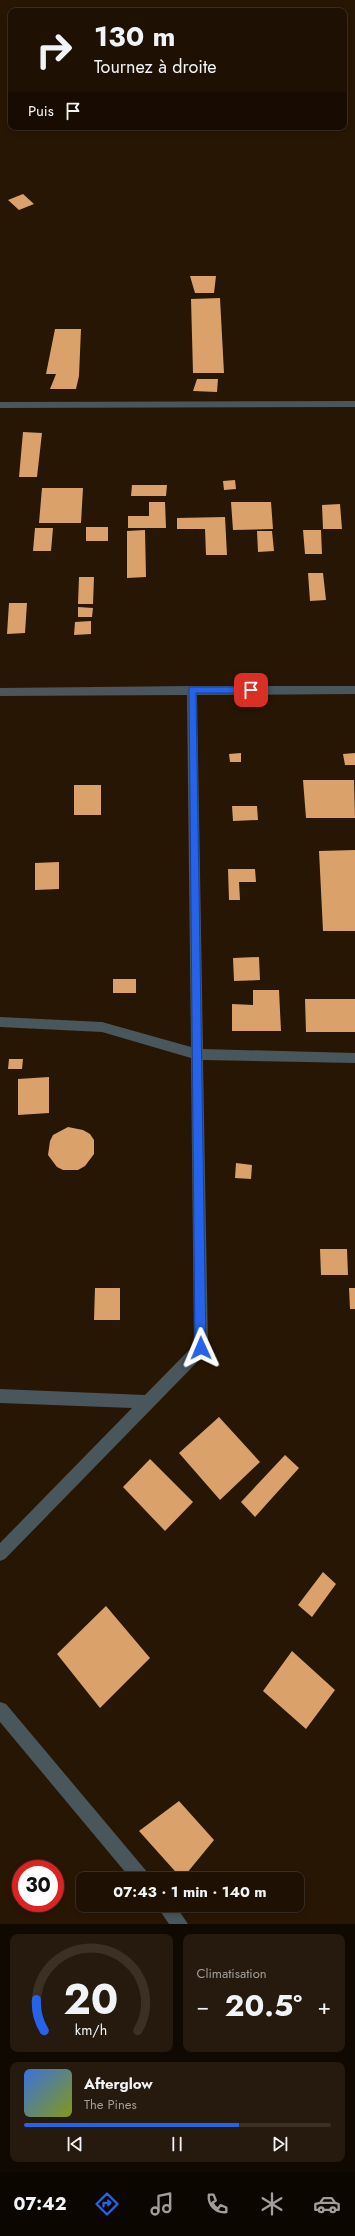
<!DOCTYPE html>
<html lang="fr">
<head>
<meta charset="utf-8">
<style>
	body { margin:0; font-family:Jost,sans-serif; background:#26190d; color:#f1f3f6; height:100vh; display:flex; flex-direction:column; font-size:15px; white-space:nowrap }
	* { box-sizing:border-box; margin:0 }
	p { font-size:13px; color:#a19d9a }
	.icon { flex:none; width:22px; height:22px; fill:none; stroke:currentColor; stroke-width:2; stroke-linecap:round; stroke-linejoin:round }
	.map { position:relative; height:1924px; overflow:hidden }
	.panel { display:flex; flex-direction:column; gap:10px; padding:10px; background:#100902; flex:1 }
	.panel>* { flex:none }
	.guide { position:absolute; left:8px; top:8px; width:339px; height:122px; border-radius:8px; box-shadow:0 2px 6px #0003,0 0 0 1px #3c3025; background:#1e1003; color:#f1f3f6; overflow:hidden }
	.speed { position:absolute; left:12px; top:1860px; display:flex; gap:8px; font-size:20px; font-weight:700; text-align:center }
	.speed>* { display:grid; place-content:center; width:52px; height:52px; border-radius:50%; background:#1e1003; box-shadow:0 2px 6px #0003,0 0 0 1px #3c3025; line-height:1 }
	.speed .limit { border:6px solid #d22; background:#fff; color:#111 }
	.pin { position:absolute; display:grid; place-items:center; width:34px; height:34px; color:#fff; margin:-17px; border-radius:8px; box-shadow:0 2px 6px #0006 }
	.me { position:absolute; width:44px; margin:-22px; rotate:359deg; stroke-linejoin:round; filter:drop-shadow(0 0 3px #0008) }
	.turn { display:flex; align-items:center; gap:14px; height:84px; padding:0 20px; font-size:18px }
	.turn .icon { width:52px; height:52px; stroke-width:2.5 }
	.turn b { display:block; font-size:28px; line-height:34px }
	.then { display:flex; align-items:center; height:38px; padding:0 20px; background:#0003; gap:8px; font-size:15px }
	.big { font-size:30px; font-weight:700; line-height:1.1 }
	.panel .widget { flex:1; display:flex; flex-direction:column; justify-content:center; gap:6px; min-width:0; padding:0 14px; border-radius:8px; background:#26190d }
	.panel .dial { align-items:center; gap:0 }
	.dial svg { height:104px; overflow:visible; fill:none; stroke:#3c3025; stroke-width:7; stroke-linecap:round; text-anchor:middle }
	.dial text { fill:#f1f3f6; stroke:none }
	.song { display:flex; align-items:center; gap:12px }
	.cover { width:48px; height:48px; border-radius:6px; background:linear-gradient(135deg,hsl(220 70% 55%),hsl(70 70% 35%)) }
	.played { height:4px; border-radius:2px; background:linear-gradient(90deg,#2563eb 70%,#3c3025 70%) }
	.keys { display:flex; justify-content:space-around; direction:ltr }
	.heat { display:flex; justify-content:space-between; align-items:center; font-size:22px; direction:ltr }
	.panel .tiles { flex:1; display:grid; gap:10px; grid-template-columns:1fr 1fr }
	.widget:last-child { grid-column:span 2 }
	.trip { position:absolute; left:76px; top:1872px; width:228px; height:40px; border-radius:8px; background:#1e1003; box-shadow:0 2px 6px #0003,0 0 0 1px #3c3025; font-weight:700; line-height:40px; text-align:center }
	.tab-bar { display:flex; height:64px; justify-content:space-around; align-items:center; background:#0c0601; color:#a19d9a }
	.tab-bar .icon { width:28px; height:28px }
	.tab-bar .selected { color:#2563eb }
	.tab-bar b { font-size:18px; color:#f1f3f6 }
	.map>svg:first-child { display:block }
</style>
</head>
<body>
<div class="map">
<svg width="355" height="1924" viewBox="0 0 355 1924">
	<rect width="100%" height="100%" fill="#281604"/>
	<path fill="#daa16a" d="M23 194 34 204 19 210 8 200Z
		M190 276H216L214 293H195Z
		M220 298 224 373H193L191 299Z
		M55 329H81L79 376 76 389H50L56 374H46Z
		M197 379H218L217 392 193 391Z
		M23 432 42 433 37 477H19Z
		M235 480 236 489 224 490 223 481Z
		M132 485H167L166 496H131Z
		M42 488H83L81 523H39Z
		M149 502H165L166 528H128V516H149Z
		M231 502H271L273 529 233 530Z
		M340 504 342 529H323L322 505Z
		M225 517 227 555H206L205 529H177V518Z
		M86 527H108V541H86Z
		M35 528H53L51 551H33Z
		M145 530 146 577 127 578V531Z
		M303 530H321L322 554H305Z
		M257 531H272L274 551 258 552Z
		M308 573H323L326 600 310 601Z
		M79 577H94L93 604H78Z
		M9 603H27L25 633 7 634Z
		M78 607 93 608 92 617H78Z
		M91 621V634L74 635 75 622Z
		M241 753V762H230L229 754Z
		M355 753V765H345L343 754Z
		M303 780H354L355 818H306Z
		M74 785H101V815H74Z
		M232 806H257L258 820 233 821Z
		M355 850V931H323L319 851Z
		M59 862V889L35 890V863Z
		M228 869H255L256 882H239L240 900H229Z
		M259 957 260 980 234 981 233 958Z
		M113 979H136V993H113Z
		M253 990H279L281 1031H232V1004L253 1005Z
		M305 999H355V1032H306Z
		M9 1059H23L22 1069H8Z
		M49 1077V1113L18 1115V1079Z
		M68 1127 83 1130 90 1134 94 1140V1154L85 1166 78 1170H63L57 1167 48 1155 50 1141 53 1135Z
		M236 1163 252 1165 251 1179 235 1178Z
		M320 1249H347L348 1275H321Z
		M95 1288H120V1320H94Z
		M349 1288H355V1309H350Z
		M219 1417 260 1462 220 1500 179 1453Z
		M285 1455 299 1468 255 1517 241 1502Z
		M150 1459 193 1502 165 1531 123 1487Z
		M323 1572 336 1584 312 1617 298 1605Z
		M106 1606 150 1658 100 1708 57 1654Z
		M292 1651 335 1690 306 1729 263 1691Z
		M179 1801 214 1840 182 1879 139 1831Z"/>
	<g fill="none" stroke-linecap="round" stroke-linejoin="round">
		<path fill="#49565c" fill-rule="evenodd" d="M355 401V407L0 408V402Z
			M192 686H355V694L197 695 203 1049 355 1053V1063L203 1060 208 1348 206 1353 5 1559 0 1561V1543L132 1408 0 1403V1389L145 1395 194 1345 191 1058 102 1032 0 1027V1017L102 1022 191 1047 187 695 0 696V688Z
			M0 1702 6 1704 148 1873 150 1879H131L0 1722Z
			M156 1905H175L188 1924H169Z"/>
	</g>
	<path fill="#2563eb" stroke="#184099" d="M189 687H251L255 690 251 693H196L206 1348 201 1353 195 1348Z"/>
</svg>
<div class="speed"><div class="limit">30</div></div>
<div class="pin" style="left:251px;top:690px;background:#d93025"><svg class="icon" aria-label="arrive" viewBox="0 0 24 24"><path d="M6 21V4h12l-3 4 3 4H6"/></svg></div>
<svg class="me" style="left:201px;top:1348px" viewBox="-20 -20 40 40"><path d="M0-17L14 15 0 8-14 15z" fill="#2563eb" stroke="#fff" stroke-width="4"/></svg>
<div class="trip">07:43 · 1 min · 140 m</div>
<div class="guide">
<div class="turn"><svg class="icon" aria-label="right" viewBox="0 0 24 24"><path d="M7 20v-9h11M14 6l5 5-5 5"/></svg><div><b>130 m</b>Tournez à droite</div></div>
<div class="then">Puis<svg class="icon" aria-label="arrive" viewBox="0 0 24 24"><path d="M6 21V4h12l-3 4 3 4H6"/></svg></div>
</div>
</div>
<section class="panel">
<div class="tiles">
<div class="widget dial"><svg viewBox="0 0 100 80">
<path d="M14 69A42 42 0 1 1 86 69"/>
<path d="M14 69A42 42 0 0 1 8 45" stroke="#2563eb"/>
<text x="50" y="56" font-size="32" font-weight="700">20</text>
<text x="50" y="72" font-size="11">km/h</text>
</svg></div>
<div class="widget"><p>Climatisation</p>
<div class="heat"><a>−</a><b class="big">20.5°</b><a>+</a></div>
</div>
<div class="widget">
<div class="song"><i class="cover"></i><div><b>Afterglow</b><p>The Pines</p></div></div>
<div class="played"></div>
<div class="keys"><svg class="icon" aria-label="previous" viewBox="0 0 24 24"><path d="M18 5L8 12l10 7zM5 5v14"/></svg><svg class="icon" aria-label="pause" viewBox="0 0 24 24"><path d="M8 5v14M16 5v14"/></svg><svg class="icon" aria-label="next" viewBox="0 0 24 24"><path d="M6 5l10 7-10 7zM19 5v14"/></svg></div>
</div>
</div>
</section>
<nav class="tab-bar">
<b>07:42</b>
<svg class="icon selected" aria-label="directions" viewBox="0 0 24 24"><path d="M12 3l9 9-9 9-9-9zM9 14v-3h6M13 9l2 2-2 2"/></svg>
<svg class="icon" aria-label="music" viewBox="0 0 24 24"><path d="M9 18V5l10-2v13"/><circle cx="6" cy="18" r="3"/><circle cx="16" cy="16" r="3"/></svg>
<svg class="icon" aria-label="phone" viewBox="0 0 24 24"><path d="M5 4h4l2 5-3 2q2 4 5 5l2-3 5 2v4C11 20 4 13 5 4z"/></svg>
<svg class="icon" aria-label="climate" viewBox="0 0 24 24"><path d="M12 3v18M4 7l16 10M4 17L20 7"/></svg>
<svg class="icon" aria-label="car" viewBox="0 0 24 24"><path d="M5 17H2v-5l4-1 3-4h7l3 4 3 1v5h-3M9 17h6M6 11h13"/><circle cx="7" cy="17" r="2"/><circle cx="17" cy="17" r="2"/></svg>
</nav>
</body>
</html>
